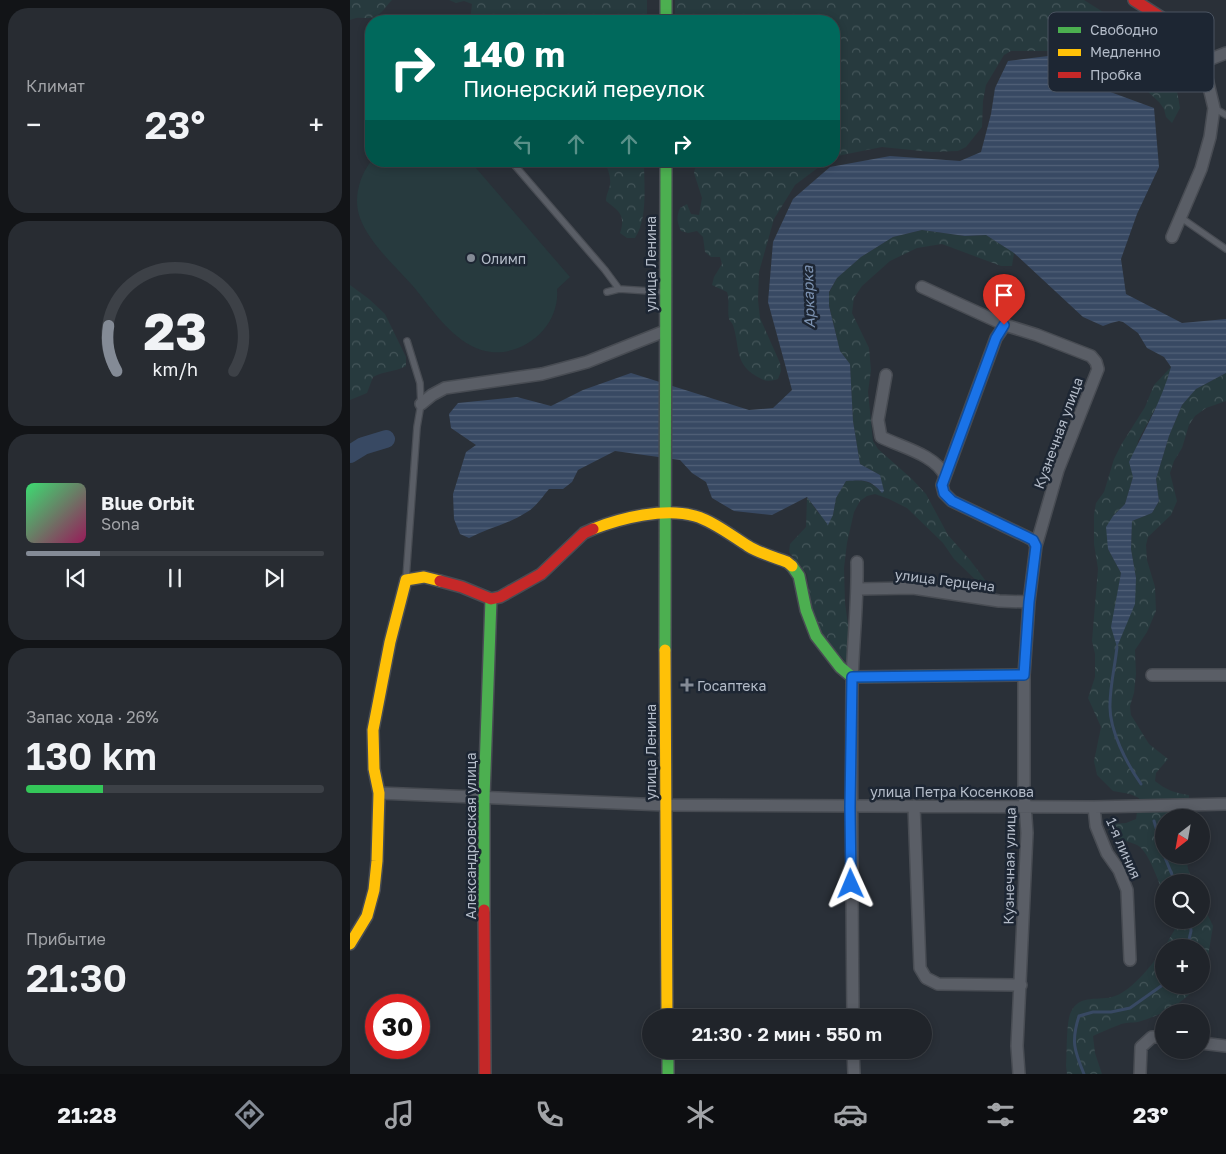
<!DOCTYPE html>
<html lang="ru">
<head>
<meta charset="utf-8">
<style>
	body { margin:0; font-family:"Golos Text",sans-serif; background:#282c32; color:#f1f3f6; height:100vh; display:flex; flex-direction:column; font-size:19px; white-space:nowrap }
	* { box-sizing:border-box; margin:0 }
	p { font-size:16px; color:#a2a4a8 }
	.icon { flex:none; width:28px; height:28px; fill:none; stroke:currentColor; stroke-width:2; stroke-linecap:round; stroke-linejoin:round }
	.map { position:relative; flex:1; overflow:hidden }
	.panel { display:flex; flex-direction:column; gap:8px; padding:8px; background:#121417; width:350px }
	.panel>* { flex:none }
	.top-card { position:absolute; left:15px; top:15px; width:475px; height:152px; border-radius:20px; box-shadow:0 2px 8px #0003,0 0 0 1px #3d4147; background:#00695c; color:#fff; overflow:hidden }
	.needle { width:32px; rotate:211deg }
	.controls { position:absolute; left:805px; top:809px; display:grid; gap:10px }
	.controls a { display:grid; place-items:center; width:55px; height:55px; border-radius:50%; background:#20242a; box-shadow:0 2px 8px #0003,0 0 0 1px #3d4147; font-size:25px }
	.speed { position:absolute; left:15px; top:994px; display:flex; gap:10px; font-size:25px; font-weight:700; text-align:center }
	.speed>* { display:grid; place-content:center; width:65px; height:65px; border-radius:50%; background:#20242a; box-shadow:0 2px 8px #0003,0 0 0 1px #3d4147; line-height:1 }
	.speed .limit { border:8px solid #d22; background:#fff; color:#111 }
	.pin { position:absolute; display:grid; place-items:center; width:42px; height:42px; color:#fff; margin:-51px -21px; border-radius:50% 50% 50% 0; rotate:-45deg; box-shadow:0 0 5px #0007 }
	.pin .icon { rotate:45deg }
	.me { position:absolute; width:55px; margin:-28px; rotate:359deg; stroke-linejoin:round; filter:drop-shadow(0 0 4px #0008) }
	.turn { display:flex; align-items:center; gap:18px; height:105px; padding:0 15px; font-size:22px }
	.turn .icon { width:65px; height:65px; stroke-width:2.5 }
	.turn b { display:block; font-size:35px; line-height:42px }
	.lanes { display:flex; align-items:center; height:48px; padding:0 15px; background:#0003; justify-content:center; gap:25px; direction:ltr }
	.lanes .off { opacity:.35 }
	.big { font-size:38px; font-weight:600; line-height:1.1 }
	.panel .tile { flex:1; display:flex; flex-direction:column; justify-content:center; gap:8px; min-width:0; padding:0 18px; border-radius:20px; background:#282c32 }
	.panel .dial { align-items:center; gap:0 }
	.dial svg { height:130px; overflow:visible; fill:none; stroke:#3d4147; stroke-width:7; stroke-linecap:round; text-anchor:middle }
	.dial text { fill:#f1f3f6; stroke:none }
	.song { display:flex; align-items:center; gap:15px }
	.cover { width:60px; height:60px; border-radius:8px; background:linear-gradient(135deg,hsl(140 70% 55%),hsl(330 70% 35%)) }
	.played { height:5px; border-radius:2px; background:linear-gradient(90deg,#848b96 25%,#3d4147 25%) }
	.keys { display:flex; justify-content:space-around; direction:ltr }
	.heat { display:flex; justify-content:space-between; align-items:center; font-size:28px; direction:ltr }
	.charge { height:8px; border-radius:4px; background:linear-gradient(90deg,#34c759 26%,#3d4147 0) }
	.trip { position:absolute; left:292px; top:1009px; width:290px; height:50px; border-radius:25px; background:#20242a; box-shadow:0 2px 8px #0003,0 0 0 1px #3d4147; font-weight:600; line-height:50px; text-align:center }
	.tab-bar { display:flex; height:80px; justify-content:space-around; align-items:center; background:#0d0e11; color:#a2a4a8 }
	.tab-bar .icon { width:35px; height:35px }
	.tab-bar .current { color:#848b96 }
	.tab-bar b { font-size:22px; color:#f1f3f6 }
	main { display:flex; flex:1; min-height:0 }
	.map>svg:first-child { display:block }
</style>
</head>
<body>
<main>
<section class="panel">
<div class="tile"><p>Климат</p>
<div class="heat"><a>−</a><b class="big">23°</b><a>+</a></div>
</div>
<div class="tile dial"><svg viewBox="0 0 100 80">
<path d="M14 69A42 42 0 1 1 86 69"/>
<path d="M14 69A42 42 0 0 1 9 41" stroke="#848b96"/>
<text x="50" y="56" font-size="32" font-weight="700">23</text>
<text x="50" y="72" font-size="11">km/h</text>
</svg></div>
<div class="tile">
<div class="song"><i class="cover"></i><div><b>Blue Orbit</b><p>Sona</p></div></div>
<div class="played"></div>
<div class="keys"><svg class="icon" aria-label="previous" viewBox="0 0 24 24"><path d="M18 5L8 12l10 7zM5 5v14"/></svg><svg class="icon" aria-label="pause" viewBox="0 0 24 24"><path d="M8 5v14M16 5v14"/></svg><svg class="icon" aria-label="next" viewBox="0 0 24 24"><path d="M6 5l10 7-10 7zM19 5v14"/></svg></div>
</div>
<div class="tile"><p>Запас хода · 26%</p><b class="big">130 km</b><div class="charge"></div></div>
<div class="tile"><p>Прибытие</p><b class="big">21:30</b></div>
</section>
<div class="map">
<svg width="876" height="1074" viewBox="0 0 876 1074">
	<defs>
		<pattern id="forest-crowns" width="20" height="18" patternUnits="userSpaceOnUse" patternTransform="scale(1.25)"><rect width="20" height="18" fill="#273a3e"/><path d="M2 6a3 3 0 1 1 6 0M12 15a3 3 0 1 1 6 0" fill="none" stroke="#445559"/></pattern>
		<pattern id="water-rules" width="6" height="5" patternUnits="userSpaceOnUse" patternTransform="scale(1.25)"><rect width="6" height="5" fill="#384963"/><path d="M0 2.5h6" fill="none" stroke="#526178"/></pattern>
	</defs>
	<rect width="100%" height="100%" fill="#2a3038"/>
	<path fill="url(#forest-crowns)" d="M0 0H42C37 5 31 15 24 17 15 20 10 15 0 20Z
		M99 0H297V21H120L122 4 114 1 106 3Z
		M325 0H734L815 51 829 73V81L827 91 830 108 822 123 816 117 814 109 809 102 796 90 782 82 767 79 733 59 702 51H661L654 55 636 85 633 101 632 127 616 147 608 151 581 152 532 147 492 155 484 158V21H325Z
		M253 161H294C294 184 298 219 285 238H277L270 233C276 215 269 211 256 201 256 194 259 191 260 185 261 177 258 167 253 161Z
		M347 161H477L445 185 424 219 409 272 408 300 410 318 430 363 431 371 428 379C419 382 414 381 406 376 384 363 390 346 383 325 382 323 380 321 379 319 377 310 380 301 377 292L362 285 364 277 372 264 370 257H361L355 252 353 237 347 231 338 233 331 231C327 222 326 217 330 208L337 204 341 214 349 215 352 198 344 173Z
		M572 230 615 236 636 235 664 253 662 266H651L592 244 567 248 540 261 512 286 504 298 502 313 519 348 521 370 518 392 523 441 528 449 562 479 576 494 598 535 620 560 638 584 635 587 631 585 604 559 593 543 557 508 539 499 525 494 517 496 510 501 504 512 497 543 494 568 495 603 499 632 497 663 470 632 462 609 457 574 439 552 440 544 456 527 457 497 469 514 483 515 486 498 496 481C513 480 520 480 532 493L530 475 510 464 503 421 500 364 490 351 479 305V293L487 278 511 257 543 237Z
		M0 285 19 299 35 314 56 357V366C45 372 34 371 23 377L17 393 0 400Z
		M821 367 814 392 788 441 783 477 775 504 763 516 758 549 771 573 767 598 786 578 781 549 782 521 802 513 809 501 806 479 819 436 832 405 846 389 876 373V401L856 408 845 416 839 425 832 448 824 461 820 473 827 501 821 515 798 537 796 545 797 560 805 587 806 611 797 632 785 650 786 674 784 693 780 706 781 715 799 744 818 759 806 773 805 781C816 790 825 793 839 795V805L829 815V817L814 818V855H836L838 869 843 882H814V894C808 882 799 851 787 845 774 839 771 843 758 832L762 824 776 823 786 819 789 798 780 794 763 791 747 775 744 761 751 727 738 698 745 677V654L742 641 748 569 744 544V515L746 503 754 492 764 459 771 445 795 407 804 385Z
		M851 901 863 926 855 975 851 980V948H814L825 929 824 920H851Z
		M814 948V985H848C834 1003 810 1016 788 1022 782 1023 775 1022 769 1025 760 1028 752 1032 743 1036L745 1053 752 1074H717L716 1066C717 1054 716 1021 721 1012 730 993 749 1002 765 996 783 990 804 962 814 948Z"/>
	<path fill="#273a3e" d="M21 161H120L220 277 207 289C211 333 159 368 120 345 96 332 79 305 62 285 44 265 20 244 10 218 3 199 9 177 21 161Z"/>
	<path fill="url(#water-rules)" d="M698 56 755 90 804 108 809 167 787 214 771 259 776 294 832 323 876 319V373L846 389 832 405 819 436 806 479 809 501 802 513 782 521 781 549 786 578 785 604 767 647 761 627 771 573 758 549 756 527 763 516 775 504 783 477 779 462C794 431 812 400 821 367L814 357 797 348 788 333 773 322 769 321 761 323 753 326 733 317 664 253 636 235 615 236 572 230 543 237 511 257 487 278 479 292V306L490 351 500 364 503 421 510 464 530 475 534 491 532 493C520 479 514 480 496 481L486 498 483 515 478 525 457 497 422 515 384 511 362 498 356 482 342 473 330 460 265 451 228 470 222 482 213 489H199C193 496 186 507 177 512 159 524 138 528 119 538L110 534 104 519 103 494 116 452 126 445 101 428 99 414 108 403 167 397 201 406 233 390 281 373 399 410 423 408 442 390 418 302 423 242 443 199 480 167 540 156 610 161 631 152 641 114 645 88 658 61Z"/>
	<g fill="none" stroke-linecap="round" stroke-linejoin="round">
		<path stroke="#384963" stroke-width="3" d="M767 647C765 666 760 686 760 705 759 730 777 764 791 784
			M804 821 814 854
			M814 855 825 882
			M837 948 841 931 840 920
			M734 1074C724 1050 721 1041 729 1016L743 1012H761L780 1008 814 984"/>
		<path stroke="#384963" stroke-width="18" d="M0 454 13 446 36 439"/>
		<defs>
			<path id="lane" d="M864 108 876 115
				M161 161 255 270 269 289 315 292
				M830 217 876 249
				M257 292 269 289
				M56 578 67 427 71 404 70 383 57 341"/>
			<path id="street" d="M853 62 876 53
				M822 237 851 169 860 137 864 108 853 62 834 32
				M572 287 655 325 687 335 741 356 746 362 748 369 708 470 686 546 679 602 674 675V790L677 833 667 1046 669 1074
				M655 325 646 338 592 485 594 493 602 501 675 536 683 540 686 546
				M536 375 528 420 531 437C551 447 586 455 595 476
				M71 404 82 395 95 388 192 374 237 362 315 331
				M508 589 563 588 649 601 679 602
				M802 675H876
				M29 793 315 805 744 807 876 804
				M564 806 570 968 576 978 588 984 671 985
				M744 807 746 826 757 853 769 870 777 890 780 960
				M503 1018C502 906 501 795 502 683 503 642 508 602 507 562
				M851 1043 876 1046
				M503 1050 504 1074
				M790 1074 791 1047 802 1037H814"/>
			<path id="fast" d="M316 0V21
				M442 566 449 576 456 610 466 636 490 667 502 677 674 675
				M315 650 316 161
				M134 910V798L141 599
				M318 1050V1074"/>
			<path id="slow" d="M243 529C271 518 315 507 345 516 363 521 382 536 398 546 409 553 424 557 437 562L442 566
				M315 650 317 1018
				M0 944 17 916 24 890 27 861 29 793 24 769 23 730 40 642 56 580 74 577 90 581"/>
			<path id="jam" d="M784 0 834 32
				M90 581 112 587 141 599 150 597 191 574 234 533 243 529
				M134 910 135 1074"/>
		</defs>
		<use href="#lane" stroke="#484c53" stroke-width="8"/>
		<use href="#street" stroke="#484c53" stroke-width="14"/>
		<use href="#fast" stroke="#484c53" stroke-width="14"/>
		<use href="#slow" stroke="#484c53" stroke-width="14"/>
		<use href="#jam" stroke="#484c53" stroke-width="14"/>
		<use href="#lane" stroke="#5a5e66" stroke-width="5.5"/>
		<use href="#street" stroke="#5a5e66" stroke-width="11"/>
		<use href="#fast" stroke="#4caf50" stroke-width="11"/>
		<use href="#slow" stroke="#ffc107" stroke-width="11"/>
		<use href="#jam" stroke="#c62828" stroke-width="11"/>
	</g>
	<g fill="none" stroke-linecap="round" stroke-linejoin="round">
		<defs>
			<path id="route" d="M501 884 500 807 502 677 674 675 679 602 686 546 683 540 675 536 602 501 594 493 592 485 646 338 654 325"/>
		</defs>
		<use href="#route" stroke="#114b97" stroke-width="12"/>
		<use href="#route" stroke="#1a73e8" stroke-width="9"/>
	</g>
	<g fill="#848b96" stroke="#1d2633" stroke-width="2">
		<circle cx="121" cy="258" r="5"/>
		<path d="M334.5 677.5h5v5h5v5h-5v5h-5v-5h-5v-5h5z"/>
	</g>
	<g text-anchor="middle" dominant-baseline="central" stroke-width="5" stroke-linejoin="round" paint-order="stroke">
		<g font-size="14" fill="#b4bcc9" stroke="#1d2633" text-anchor="start">
			<text x="131" y="258">Олимп</text>
			<text x="347" y="685">Госаптека</text>
		</g>
		<g font-size="14" fill="#b4bcc9" stroke="#1d2633">
			<text transform="translate(300 264) rotate(-90)">улица Ленина</text>
			<text transform="translate(708 433) rotate(-70)">Кузнечная улица</text>
			<text transform="translate(595 580) rotate(7)">улица Герцена</text>
			<text transform="translate(300 752) rotate(-90)">улица Ленина</text>
			<text x="602" y="791">улица Петра Косенкова</text>
			<text transform="translate(120 836) rotate(-90)">Александровская улица</text>
			<text transform="translate(774 848) rotate(66)">1-я линия</text>
			<text transform="translate(659 866) rotate(-89)">Кузнечная улица</text>
		</g>
		<g font-size="15" font-style="italic" fill="#7c92b1" stroke="#1d2633">
			<text transform="translate(458 297) rotate(-92)">Аркарка</text>
		</g>
	</g>
	<rect x="698" y="12" width="166" height="80" rx="8" fill="#1d2633" stroke="#4a5360" stroke-width="1"/>
	<rect x="708" y="27" width="23" height="6" fill="#4caf50"/>
	<rect x="708" y="49" width="23" height="7" fill="#ffc107"/>
	<rect x="708" y="72" width="23" height="6" fill="#c62828"/>
	<g font-size="14" fill="#b4bcc9">
		<text x="740" y="35">Свободно</text>
		<text x="740" y="57">Медленно</text>
		<text x="740" y="80">Пробка</text>
	</g>
</svg>
<div class="controls">
<a><svg class="needle" viewBox="-14 -14 28 28"><path d="M0-13l5 13h-10z" fill="#e53935"/><path d="M0 13l5-13h-10z" fill="#a2a4a8"/></svg></a>
<a><svg class="icon" aria-label="search" viewBox="0 0 24 24"><circle cx="10" cy="10" r="6"/><path d="M15 15l6 6"/></svg></a>
<a>+</a>
<a>−</a>
</div>
<div class="speed"><div class="limit">30</div></div>
<div class="pin" style="left:654px;top:325px;background:#d93025"><svg class="icon" aria-label="arrive" viewBox="0 0 24 24"><path d="M6 21V4h12l-3 4 3 4H6"/></svg></div>
<svg class="me" style="left:501px;top:884px" viewBox="-20 -20 40 40"><path d="M0-17L14 15 0 8-14 15z" fill="#1a73e8" stroke="#fff" stroke-width="4"/></svg>
<div class="trip">21:30 · 2 мин · 550 m</div>
<div class="top-card">
<div class="turn"><svg class="icon" aria-label="right" viewBox="0 0 24 24"><path d="M7 20v-9h11M14 6l5 5-5 5"/></svg><div><b>140 m</b>Пионерский переулок</div></div>
<div class="lanes"><svg class="icon off" aria-label="left" viewBox="0 0 24 24"><path d="M17 20v-9H6M10 6l-5 5 5 5"/></svg><svg class="icon off" aria-label="ahead" viewBox="0 0 24 24"><path d="M12 20V5M6 11l6-6 6 6"/></svg><svg class="icon off" aria-label="ahead" viewBox="0 0 24 24"><path d="M12 20V5M6 11l6-6 6 6"/></svg><svg class="icon" aria-label="right" viewBox="0 0 24 24"><path d="M7 20v-9h11M14 6l5 5-5 5"/></svg></div>
</div>
</div>
</main>
<nav class="tab-bar">
<b>21:28</b>
<svg class="icon current" aria-label="directions" viewBox="0 0 24 24"><path d="M12 3l9 9-9 9-9-9zM9 14v-3h6M13 9l2 2-2 2"/></svg>
<svg class="icon" aria-label="music" viewBox="0 0 24 24"><path d="M9 18V5l10-2v13"/><circle cx="6" cy="18" r="3"/><circle cx="16" cy="16" r="3"/></svg>
<svg class="icon" aria-label="phone" viewBox="0 0 24 24"><path d="M5 4h4l2 5-3 2q2 4 5 5l2-3 5 2v4C11 20 4 13 5 4z"/></svg>
<svg class="icon" aria-label="climate" viewBox="0 0 24 24"><path d="M12 3v18M4 7l16 10M4 17L20 7"/></svg>
<svg class="icon" aria-label="car" viewBox="0 0 24 24"><path d="M5 17H2v-5l4-1 3-4h7l3 4 3 1v5h-3M9 17h6M6 11h13"/><circle cx="7" cy="17" r="2"/><circle cx="17" cy="17" r="2"/></svg>
<svg class="icon" aria-label="filters" viewBox="0 0 24 24"><path d="M4 7h16M4 17h16"/><circle cx="9" cy="7" r="2"/><circle cx="15" cy="17" r="2"/></svg>
<b>23°</b>
</nav>
</body>
</html>
